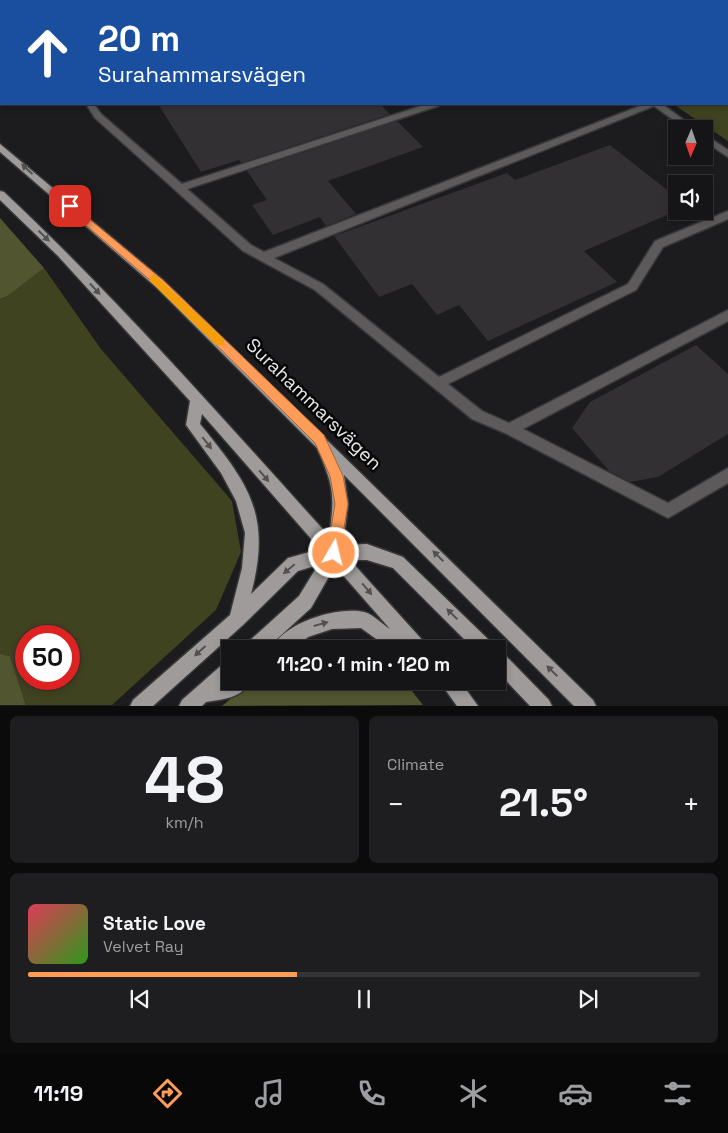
<!DOCTYPE html>
<html lang="en">
<head>
<meta charset="utf-8">
<style>
	body { margin:0; font-family:"Space Grotesk",sans-serif; background:#1e1d1f; color:#f1f3f6; height:100vh; display:flex; flex-direction:column; font-size:19px; white-space:nowrap }
	* { box-sizing:border-box; margin:0 }
	p { font-size:16px; color:#9d9ea1 }
	.icon { flex:none; width:28px; height:28px; fill:none; stroke:currentColor; stroke-width:2; stroke-linecap:round; stroke-linejoin:round }
	.map { position:relative; height:706px; overflow:hidden }
	.sheet { display:flex; flex-direction:column; gap:10px; padding:10px; background:#0c0b0c; flex:1 }
	.sheet>* { flex:none }
	.top-card { position:absolute; left:0px; top:0px; width:729px; height:105px; box-shadow:0 2px 8px #0003,0 0 0 1px #343335; background:#1a4fa0; color:#fff; overflow:hidden }
	.needle { width:32px; rotate:182deg }
	.controls { position:absolute; left:668px; top:120px; display:grid; gap:10px }
	.controls a { display:grid; place-items:center; width:45px; height:45px; border-radius:0px; background:#151416; box-shadow:0 2px 8px #0003,0 0 0 1px #343335; font-size:25px }
	.speed { position:absolute; left:15px; top:625px; display:flex; gap:10px; font-size:25px; font-weight:700; text-align:center }
	.speed>* { display:grid; place-content:center; width:65px; height:65px; border-radius:50%; background:#151416; box-shadow:0 2px 8px #0003,0 0 0 1px #343335; line-height:1 }
	.speed .limit { border:8px solid #d22; background:#fff; color:#111 }
	.pin { position:absolute; display:grid; place-items:center; width:42px; height:42px; color:#fff; margin:-21px; border-radius:10px; box-shadow:0 2px 8px #0006 }
	.me { position:absolute; width:55px; margin:-28px; rotate:8deg; stroke-linejoin:round; filter:drop-shadow(0 0 4px #0008) }
	.turn { display:flex; align-items:center; gap:18px; height:105px; padding:0 15px; font-size:22px }
	.turn .icon { width:65px; height:65px; stroke-width:2.5 }
	.turn b { display:block; font-size:35px; line-height:42px }
	.big { font-size:38px; font-weight:700; line-height:1.1 }
	.sheet .card { flex:1; display:flex; flex-direction:column; justify-content:center; gap:8px; min-width:0; padding:0 18px; border-radius:8px; background:#1e1d1f }
	.sheet .dial { align-items:center; gap:0 }
	.dial b { font-size:65px; line-height:1 }
	.song { display:flex; align-items:center; gap:15px }
	.cover { width:60px; height:60px; border-radius:8px; background:linear-gradient(135deg,hsl(350 70% 55%),hsl(110 70% 35%)) }
	.played { height:5px; border-radius:2px; background:linear-gradient(90deg,#fe9c58 40%,#343335 40%) }
	.keys { display:flex; justify-content:space-around; direction:ltr }
	.heat { display:flex; justify-content:space-between; align-items:center; font-size:28px; direction:ltr }
	.sheet .tiles { flex:1; display:grid; gap:10px; grid-template-columns:1fr 1fr }
	.card:last-child { grid-column:span 2 }
	.trip { position:absolute; left:221px; top:640px; width:285px; height:50px; border-radius:0px; background:#151416; box-shadow:0 2px 8px #0003,0 0 0 1px #343335; font-weight:700; line-height:50px; text-align:center }
	.tab-bar { display:flex; height:80px; justify-content:space-around; align-items:center; background:#080809; color:#9d9ea1 }
	.tab-bar .icon { width:35px; height:35px }
	.tab-bar .active { color:#fe9c58 }
	.tab-bar b { font-size:22px; color:#f1f3f6 }
	.map>svg:first-child { display:block }
</style>
</head>
<body>
<div class="map">
<svg width="728" height="706" viewBox="0 0 728 706">
	<rect width="100%" height="100%" fill="#1c1b1d"/>
	<path fill="#3f4320" fill-rule="evenodd" d="M728 76V141L673 104H728Z
		M44 268 101 349 232 501 241 552 216 610 112 705H26L10 656 0 654V299L8 296ZM26 636H69V679H26Z"/>
	<path fill="#515530" d="M0 218 44 268 8 296 0 299Z
		M331 639 357 642 367 649H295Z
		M0 654 10 656 26 705H0Z
		M252 681H404L423 705 222 706Z"/>
	<path fill="#323033" d="M158 104H380L390 114 241 163 239 160 201 172Z
		M397 121 423 147 328 181 356 214 326 226 320 217 273 235 252 205 267 200 247 171Z
		M610 145 676 197V211L584 251 617 282 488 341 459 305 437 315 412 284 379 297 334 236 507 173 515 180Z
		M696 345 728 374V434L658 477 630 482 609 471 572 428 590 402Z"/>
	<g fill="none" stroke-linecap="round" stroke-linejoin="round">
		<defs>
			<path id="minor" d="M613 0H622L623 1H614Z
				M86 104H94L101 114 182 184 427 104H439L438 106 187 189 251 245 264 252 645 104H662L696 129H686L654 106 274 258 323 284 439 377 628 284 655 241 728 211V219L663 247 636 290 448 384 482 411 509 423 728 310V321L523 429 668 503 728 468V483L668 518 505 433 472 419 315 290 243 251 95 118Z
				M704 134 728 150V157L704 141Z"/>
			<path id="major" d="M0 144 164 281 593 700 596 706H574L344 475 348 504 343 545 367 544 403 557 492 643 494 649H474L393 568 367 560H350L425 643 427 649H390L361 628 332 629 308 637 293 649H272C282 623 338 606 364 612 373 614 382 624 390 629L335 566 311 608 266 649H245L247 643 299 596 318 565 298 571 243 625 153 706H130L133 700 230 615 242 568 245 533 236 501 221 473 186 425 190 401 58 256 0 200V191L4 192C119 300 223 419 329 536 335 496 334 486 317 448L156 287 0 152ZM202 414 320 549 288 558 251 594C272 515 249 484 200 424Z
				M498 652 504 654 549 700 552 706H530L498 672Z
				M230 660V681H250C242 699 222 699 206 702L202 706H179L182 700 224 663Z
				M439 681H460L478 706H457Z"/>
		</defs>
		<use href="#minor" stroke="#393839" stroke-width="3"/>
		<use href="#major" stroke="#393839" stroke-width="3"/>
		<path stroke="#5a595a" stroke-width="2" stroke-dasharray="2.5 2" stroke-linecap="butt" d="M488 0 490 1
			M680 0 682 1
			M223 1 230 0"/>
		<use href="#minor" fill="#5c5a5a" fill-rule="evenodd"/>
		<use href="#major" fill="#9e9b9a" fill-rule="evenodd"/>
	</g>
	<defs><path id="oneway-solid" d="M-6-.8H1V-3.2L6.5 0L1 3.2V.8H-6Z" transform="scale(1.25)"/></defs>
	<g fill="#525050">
		<use href="#oneway-solid" transform="translate(27 169) rotate(-137)"/>
		<use href="#oneway-solid" transform="translate(44 236) rotate(44)"/>
		<use href="#oneway-solid" transform="translate(95 289) rotate(47)"/>
		<use href="#oneway-solid" transform="translate(207 443) rotate(52)"/>
		<use href="#oneway-solid" transform="translate(264 476) rotate(49)"/>
		<use href="#oneway-solid" transform="translate(438 556) rotate(-135)"/>
		<use href="#oneway-solid" transform="translate(289 569) rotate(140)"/>
		<use href="#oneway-solid" transform="translate(367 589) rotate(49)"/>
		<use href="#oneway-solid" transform="translate(452 614) rotate(-135)"/>
		<use href="#oneway-solid" transform="translate(321 624) rotate(-16)"/>
		<use href="#oneway-solid" transform="translate(200 651) rotate(138)"/>
		<use href="#oneway-solid" transform="translate(552 671) rotate(-135)"/>
	</g>
	<path fill="#fe9c58" stroke="#a56539" d="M70 203 164 281 324 435 343 476 348 504 339 558 334 560 329 558 327 553 335 504 330 476 315 443 157 286 66 208V204Z"/>
	<path fill="#f59e0b" d="M154 274 224 339V345H216L150 281 149 278Z"/>
	<g text-anchor="middle" dominant-baseline="central" stroke-width="5" stroke-linejoin="round" paint-order="stroke">
		<g font-size="19" fill="#e8e7e8" stroke="#060607">
			<text transform="translate(314 404) rotate(44)">Surahammarsvägen</text>
		</g>
	</g>
</svg>
<div class="controls">
<a><svg class="needle" viewBox="-14 -14 28 28"><path d="M0-13l5 13h-10z" fill="#e53935"/><path d="M0 13l5-13h-10z" fill="#9d9ea1"/></svg></a>
<a><svg class="icon" aria-label="sound" viewBox="0 0 24 24"><path d="M4 9h4l5-4v14l-5-4H4zM17 9q2 3 0 6"/></svg></a>
</div>
<div class="speed"><div class="limit">50</div></div>
<div class="pin" style="left:70px;top:206px;background:#d93025"><svg class="icon" aria-label="arrive" viewBox="0 0 24 24"><path d="M6 21V4h12l-3 4 3 4H6"/></svg></div>
<svg class="me" style="left:334px;top:553px" viewBox="-20 -20 40 40"><circle r="17" fill="#fe9c58" stroke="#fff" stroke-width="3"/><path d="M0-11L8 9 0 5-8 9z" fill="#fff"/></svg>
<div class="trip">11:20 · 1 min · 120 m</div>
<div class="top-card">
<div class="turn"><svg class="icon" aria-label="ahead" viewBox="0 0 24 24"><path d="M12 20V5M6 11l6-6 6 6"/></svg><div><b>20 m</b>Surahammarsvägen</div></div>
</div>
</div>
<section class="sheet">
<div class="tiles">
<div class="card dial"><b>48</b><p>km/h</p></div>
<div class="card"><p>Climate</p>
<div class="heat"><a>−</a><b class="big">21.5°</b><a>+</a></div>
</div>
<div class="card">
<div class="song"><i class="cover"></i><div><b>Static Love</b><p>Velvet Ray</p></div></div>
<div class="played"></div>
<div class="keys"><svg class="icon" aria-label="previous" viewBox="0 0 24 24"><path d="M18 5L8 12l10 7zM5 5v14"/></svg><svg class="icon" aria-label="pause" viewBox="0 0 24 24"><path d="M8 5v14M16 5v14"/></svg><svg class="icon" aria-label="next" viewBox="0 0 24 24"><path d="M6 5l10 7-10 7zM19 5v14"/></svg></div>
</div>
</div>
</section>
<nav class="tab-bar">
<b>11:19</b>
<svg class="icon active" aria-label="directions" viewBox="0 0 24 24"><path d="M12 3l9 9-9 9-9-9zM9 14v-3h6M13 9l2 2-2 2"/></svg>
<svg class="icon" aria-label="music" viewBox="0 0 24 24"><path d="M9 18V5l10-2v13"/><circle cx="6" cy="18" r="3"/><circle cx="16" cy="16" r="3"/></svg>
<svg class="icon" aria-label="phone" viewBox="0 0 24 24"><path d="M5 4h4l2 5-3 2q2 4 5 5l2-3 5 2v4C11 20 4 13 5 4z"/></svg>
<svg class="icon" aria-label="climate" viewBox="0 0 24 24"><path d="M12 3v18M4 7l16 10M4 17L20 7"/></svg>
<svg class="icon" aria-label="car" viewBox="0 0 24 24"><path d="M5 17H2v-5l4-1 3-4h7l3 4 3 1v5h-3M9 17h6M6 11h13"/><circle cx="7" cy="17" r="2"/><circle cx="17" cy="17" r="2"/></svg>
<svg class="icon" aria-label="filters" viewBox="0 0 24 24"><path d="M4 7h16M4 17h16"/><circle cx="9" cy="7" r="2"/><circle cx="15" cy="17" r="2"/></svg>
</nav>
</body>
</html>
